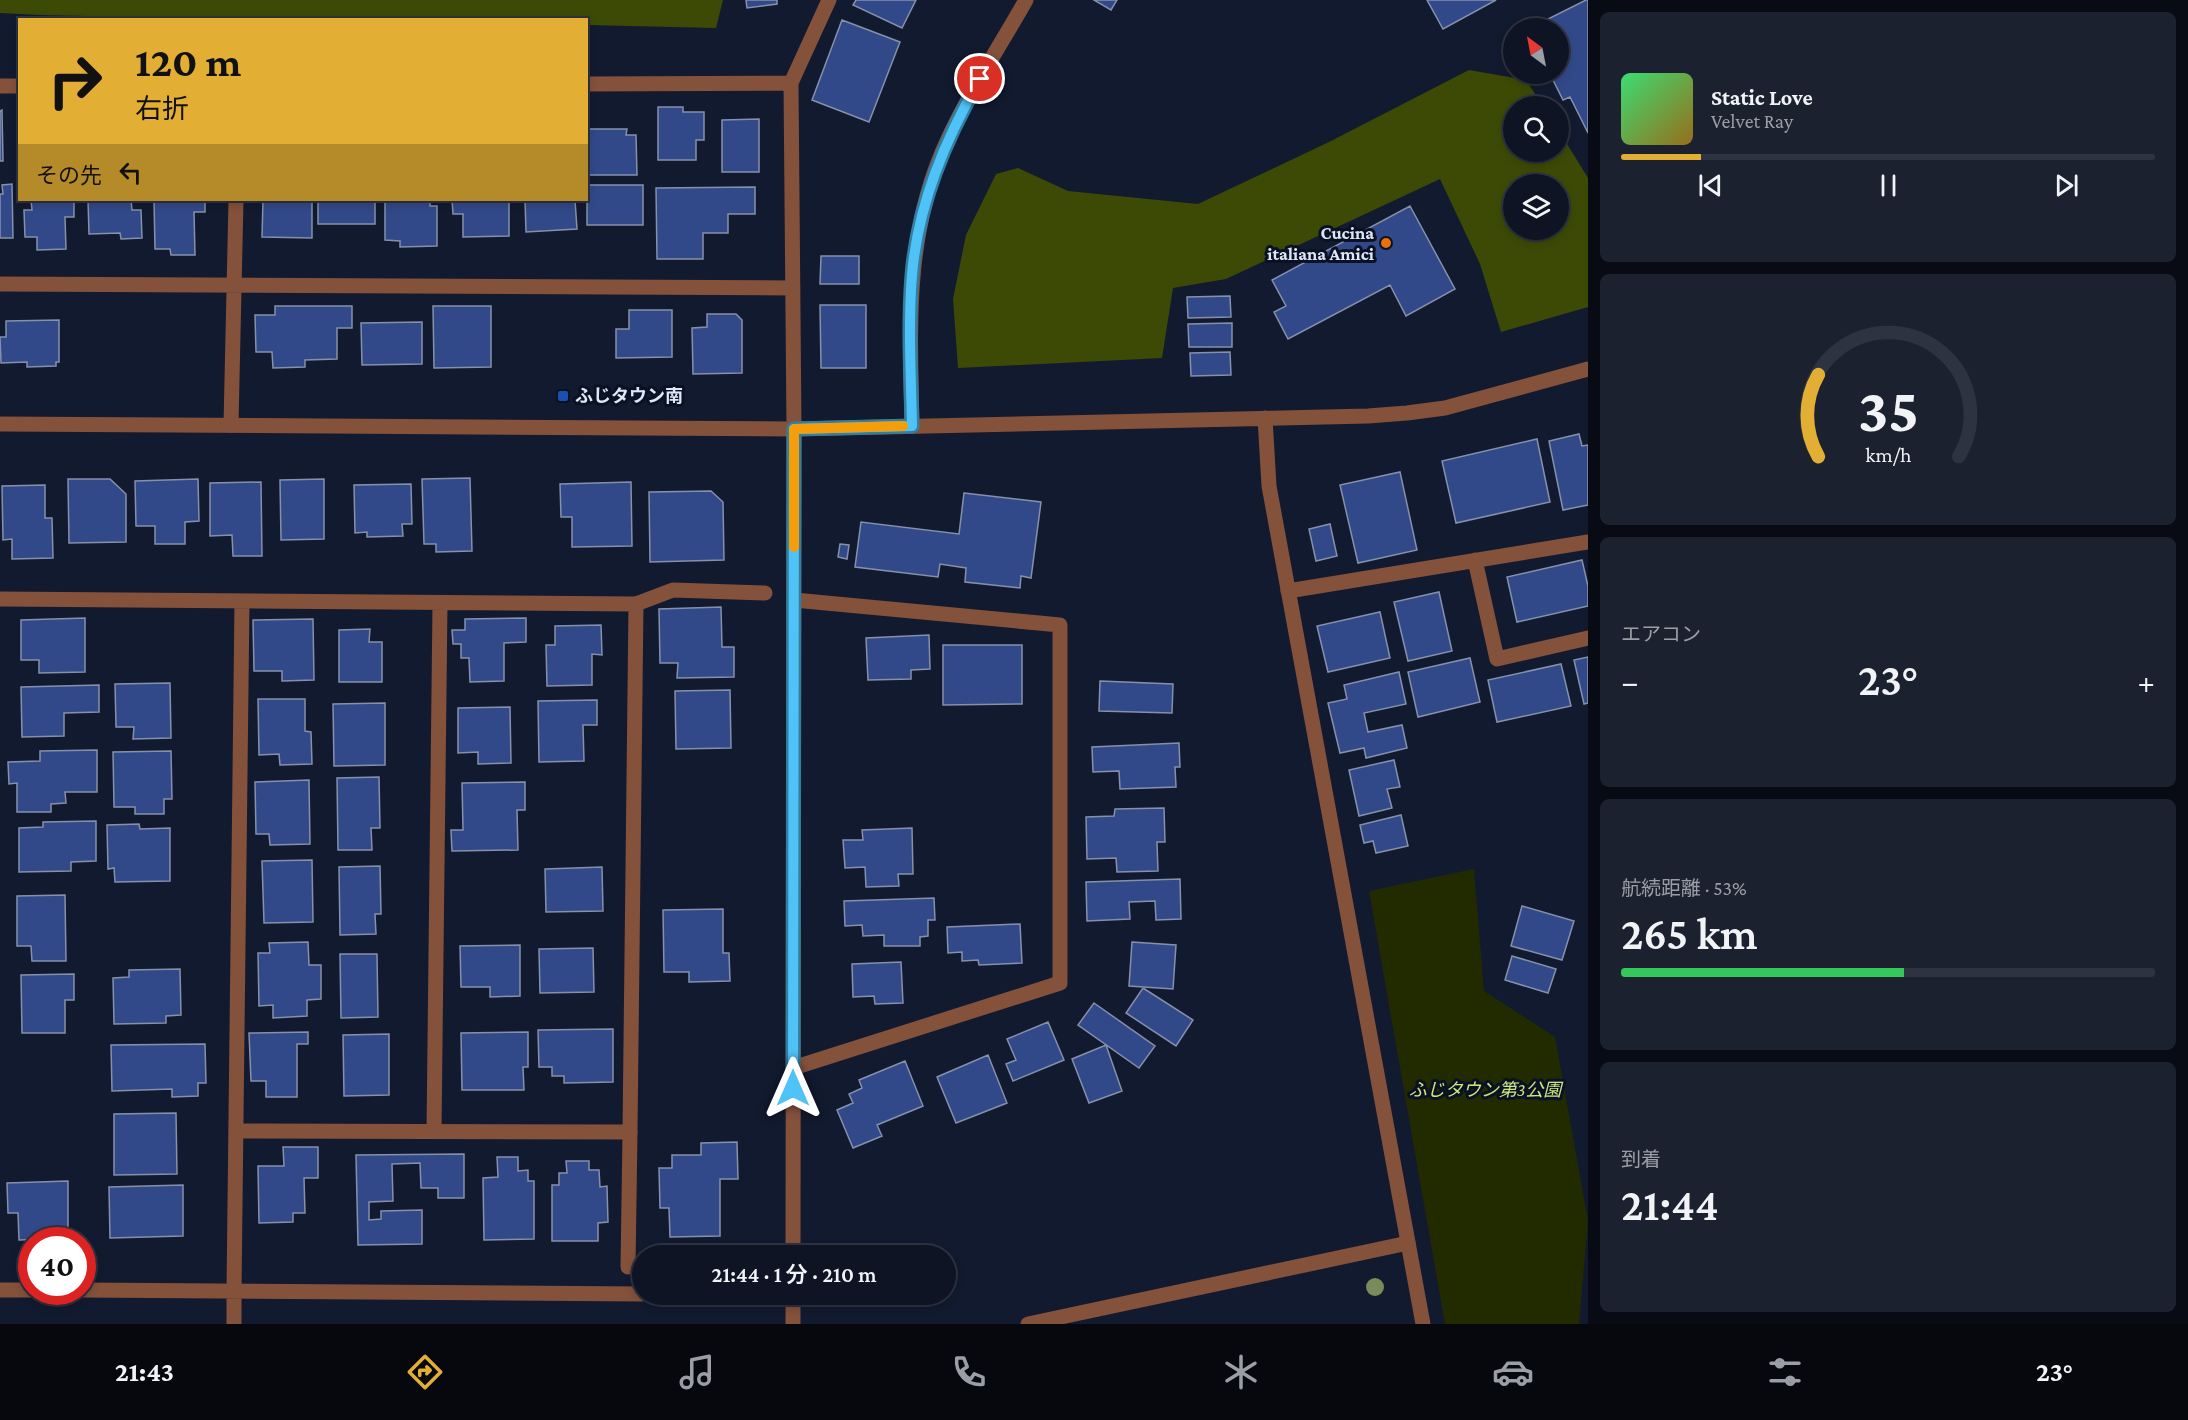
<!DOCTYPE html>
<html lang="ja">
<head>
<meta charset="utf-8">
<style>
	body { margin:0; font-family:"Crimson Pro","Noto Sans JP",serif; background:#1c2130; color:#f1f3f6; height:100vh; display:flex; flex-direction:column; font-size:22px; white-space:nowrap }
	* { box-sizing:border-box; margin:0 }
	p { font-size:20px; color:#9b9ea6 }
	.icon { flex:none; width:33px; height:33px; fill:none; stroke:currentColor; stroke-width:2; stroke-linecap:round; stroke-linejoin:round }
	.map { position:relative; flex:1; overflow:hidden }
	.panel { display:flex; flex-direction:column; gap:12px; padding:12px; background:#080b13; width:600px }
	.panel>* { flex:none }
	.hud { position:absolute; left:18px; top:18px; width:570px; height:183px; border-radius:0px; box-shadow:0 3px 9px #0003,0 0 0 2px #2e3341; background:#e3ae34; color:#111; overflow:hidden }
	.needle { width:39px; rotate:328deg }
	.controls { position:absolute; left:1503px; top:18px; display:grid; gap:12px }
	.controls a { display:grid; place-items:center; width:66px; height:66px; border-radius:50%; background:#0e1423; box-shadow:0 3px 9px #0003,0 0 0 2px #2e3341; font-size:30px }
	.speed { position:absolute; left:18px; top:1227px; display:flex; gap:12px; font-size:30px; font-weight:700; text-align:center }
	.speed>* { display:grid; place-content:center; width:78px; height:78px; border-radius:50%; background:#0e1423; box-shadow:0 3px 9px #0003,0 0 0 2px #2e3341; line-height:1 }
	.speed .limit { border:9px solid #d22; background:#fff; color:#111 }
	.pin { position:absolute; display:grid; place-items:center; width:51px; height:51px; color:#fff; margin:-26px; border:3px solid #fff; border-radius:50%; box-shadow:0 2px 6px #0007 }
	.me { position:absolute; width:66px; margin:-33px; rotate:0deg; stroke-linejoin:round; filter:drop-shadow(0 0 4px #0008) }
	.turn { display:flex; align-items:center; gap:21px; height:126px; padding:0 18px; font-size:27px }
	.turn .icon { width:78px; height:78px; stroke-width:2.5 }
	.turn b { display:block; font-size:42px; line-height:51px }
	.then { display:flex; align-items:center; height:57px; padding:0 18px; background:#0003; gap:12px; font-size:22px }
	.big { font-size:45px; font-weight:600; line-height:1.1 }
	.panel .card { flex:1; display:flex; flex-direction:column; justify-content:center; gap:9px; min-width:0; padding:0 21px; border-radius:9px; background:#1c2130 }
	.panel .dial { align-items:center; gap:0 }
	.dial svg { height:156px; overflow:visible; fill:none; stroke:#2e3341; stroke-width:7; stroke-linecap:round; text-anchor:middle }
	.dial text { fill:#f1f3f6; stroke:none }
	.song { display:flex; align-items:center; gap:18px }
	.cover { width:72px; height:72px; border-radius:9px; background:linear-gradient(135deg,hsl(140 70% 55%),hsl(40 70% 35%)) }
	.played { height:6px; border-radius:3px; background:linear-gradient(90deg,#e3ae34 15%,#2e3341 15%) }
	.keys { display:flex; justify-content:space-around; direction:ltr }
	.heat { display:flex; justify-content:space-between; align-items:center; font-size:33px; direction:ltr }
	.charge { height:9px; border-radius:4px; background:linear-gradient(90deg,#34c759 53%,#2e3341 0) }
	.trip { position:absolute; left:632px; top:1245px; width:324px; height:60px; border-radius:30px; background:#0e1423; box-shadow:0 3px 9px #0003,0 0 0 2px #2e3341; font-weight:600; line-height:60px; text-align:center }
	.tab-bar { display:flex; height:96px; justify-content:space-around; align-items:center; background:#06080e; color:#9b9ea6 }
	.tab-bar .icon { width:42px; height:42px }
	.tab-bar .current { color:#e3ae34 }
	.tab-bar b { font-size:27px; color:#f1f3f6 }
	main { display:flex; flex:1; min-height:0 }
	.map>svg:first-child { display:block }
</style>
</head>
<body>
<main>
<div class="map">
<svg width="1588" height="1324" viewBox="0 0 1588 1324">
	<rect width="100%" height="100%" fill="#121a2f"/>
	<path fill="#222b00" d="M1474 869 1484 991 1555 1037 1588 1221 1579 1324H1445L1369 891Z"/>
	<path fill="#3c4a06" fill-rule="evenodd" d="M0 0H723L716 28 587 25 586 20H276L38 15 0 13Z
		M1469 70 1526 80 1543 106H1514V152H1558L1559 131 1588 178V307L1501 332 1480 264 1440 179 1226 279 1173 288 1162 358 958 368 953 299 966 235 996 174 1018 168 1068 191 1198 204 1329 142ZM1514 184H1558V230H1514Z"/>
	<path fill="#324989" stroke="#8590ab" stroke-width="1.5" d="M746 0H777V4L747 8Z
		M856 0H916L902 28 853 5Z
		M1094 0H1117L1111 10Z
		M1427 0H1496L1443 29Z
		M1586 0H1588V133L1570 97 1563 100 1550 74H1558V28H1538L1536 25Z
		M842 20 900 42 869 122 812 100Z
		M658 107H683V112H704V140H696V160H658Z
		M2 110 3 161H0V111Z
		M759 119V172H722V120Z
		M586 129H627L626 135H636L637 175H586Z
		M12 184 13 238H0V194H3L2 185Z
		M587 185H643V225H587Z
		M755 187V214H728V233H703V259H657L656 188Z
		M31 200H74V217H65L66 249 37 250V237H25L24 210H32Z
		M88 200H131L132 210H141L142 238 121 239 120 233 89 234Z
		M154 200H205V212H194L195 255H171L170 249H155Z
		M263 200H312V238L262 237Z
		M318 200H375V224H318Z
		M385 200H430V206H437V246L400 247V241L385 240Z
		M452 200H509V236L463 237V214H453Z
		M525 200H575L577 229 526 232Z
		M1410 206 1455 289 1406 316 1390 285 1288 339 1274 312 1286 306 1272 280Z
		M821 256H859V284H820Z
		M1230 296 1231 317 1188 318 1187 297Z
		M820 305H866V368H821Z
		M275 306H352V328H337V359L305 360V367L273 368 272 352H256L255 315H275Z
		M433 306H491V367L434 368Z
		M629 310H672V357L616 358V329H629Z
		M707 314H736L742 320V373L693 374 692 328 707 327Z
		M59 320V362H56V366L27 367V362L1 363 0 337H6V321Z
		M422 322V364L362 365 361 323Z
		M1232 323V347H1189L1188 324Z
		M1230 352 1231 375 1191 376 1190 353Z
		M1579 434 1582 446 1588 445V505L1563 510 1549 441Z
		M1537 439 1550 502 1456 523 1442 461Z
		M1400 472 1417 550 1358 563 1340 485Z
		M470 478 472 551 436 552V544H424L422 479Z
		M68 479H110L126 494V542L69 543Z
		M198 479 199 521 185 522V544H155V526H136L135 481Z
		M324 479V539L281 540 280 480Z
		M261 482 262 556H233L232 535 210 536V483Z
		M631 482 632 546 572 547V517H561L560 484Z
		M411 484 412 524H402L403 536 367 537V532L355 533 354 485Z
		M45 485V518H52L53 558 12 559V539L3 540 2 486Z
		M711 491 723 502 724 560 650 562 649 492Z
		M964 493 1041 502 1031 578 1021 576 1020 588 965 582 966 568 940 564 938 577 855 567 861 522 959 534Z
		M1330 524 1337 556 1316 561 1309 529Z
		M840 544 849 545 847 559 838 557Z
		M1582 560 1588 586V606L1517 622 1507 577Z
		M1439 592 1452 651 1408 661 1394 602Z
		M721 607 722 647H734V677L677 678 678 663H660L659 609Z
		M1380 612 1390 658 1328 672 1317 626Z
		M85 618V672L39 673V660H21V620Z
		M526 618V642L504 643V681L470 682 469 658H461V644H453L452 630H465V619Z
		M313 619 314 680 282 681V671H254L253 620Z
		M601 625 602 655 592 654V685L547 686 546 645H555V626Z
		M370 629 369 642H382V682H339V630Z
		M929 635 930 669 911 670V679L868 680 866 638Z
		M943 645H1022V704L943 705Z
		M1588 657V703L1584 704 1574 660Z
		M1470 658 1480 702 1418 717 1408 672Z
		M1561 664 1571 706 1497 722 1488 680Z
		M1399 672 1406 704 1364 713 1368 732 1402 725 1407 748 1366 758 1364 748 1340 753 1328 703 1347 699 1344 685Z
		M1100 681 1173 684 1172 713 1099 711Z
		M170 683 171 738 133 739 134 727H116L115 684Z
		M99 685V712L64 713V736L22 737 21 687Z
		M730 690 731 748 676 749 675 691Z
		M258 699H305V731L311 732 312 764 280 765 279 754 259 755Z
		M597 700V725H583L584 761 539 762 538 701Z
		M385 703V765L334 766 333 704Z
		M510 707 511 763 478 764V752L458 753V708Z
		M1179 743 1180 767H1175L1176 787 1120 789 1119 771 1093 772 1092 747Z
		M97 750V792H65L66 803 51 804V812H17V783L9 784 8 762 40 761V751Z
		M171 751 172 799H164V814H135V807H114L113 752Z
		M1394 760 1400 787 1387 789 1392 808 1359 816 1349 770Z
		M379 777 380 828H371L372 850H338L337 778Z
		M309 780 310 844 270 845 269 834H256L255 782Z
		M525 782V810H517L518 850 452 851 451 830H463L462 783Z
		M1164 808 1165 842H1157L1158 871 1117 872 1116 858 1087 859 1086 817 1114 816 1115 809Z
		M1401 815 1408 846 1376 853 1373 841 1364 843 1360 825Z
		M96 821V861L71 862V871L19 872V828L43 827V822Z
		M139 824 140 829 170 828V881L115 882 114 868 108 869 107 825Z
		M912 828 913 874H898L899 886 866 887 865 867 845 868 843 840H863L862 830Z
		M312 860 313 922 264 923 262 861Z
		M380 866 381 914H375L376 934 340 935 339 867Z
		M602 867 603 911 546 912 545 869Z
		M1180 879 1181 919 1156 920 1155 901 1129 902 1130 919 1087 921 1086 882Z
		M65 895 66 961H32L31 946H17V896Z
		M934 898 935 920H928V936L920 937V946H884V935L863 936 862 925 845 926 844 901Z
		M1522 906 1574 921 1562 960 1511 946Z
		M723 909V953H729L730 981 689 982V972H664L663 910Z
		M1020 924 1022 963 979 965 978 960 962 961V952L948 953 947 927Z
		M308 942 309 965H321V999L307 1000V1016L273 1018V1005L259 1006 258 953H270L269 943Z
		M1132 942 1176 945 1173 989 1129 986Z
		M520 945V996L490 997V987H461L460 946Z
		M593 948 594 992 540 993 539 949Z
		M340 954H377L378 1017 341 1018Z
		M1512 956 1556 969 1548 993 1505 980Z
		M901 962 903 1003 875 1004 874 996 853 997 852 964Z
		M180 969 181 1015 166 1016V1023L114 1024 113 978 129 977V970Z
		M74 974V1000H65V1033H22L21 975Z
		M1143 988 1193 1020 1176 1046 1126 1013Z
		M1094 1003 1155 1046 1139 1068 1078 1025Z
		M1048 1022 1064 1060 1013 1081 1006 1064 1016 1060 1007 1039Z
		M613 1029V1082L564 1083V1076H552V1067H539L538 1030Z
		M308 1032V1044H297V1097H266V1081H251L249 1033Z
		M528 1032V1067H523L524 1090H462L461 1033Z
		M389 1034V1095L344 1096 343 1035Z
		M205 1044 206 1083H198V1096L172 1097V1089L112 1091 111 1045Z
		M1106 1045 1122 1091 1089 1103 1072 1059Z
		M988 1055 1007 1103 956 1123 937 1077Z
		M905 1061 923 1106 877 1125 882 1136 853 1148 837 1110 853 1103 849 1094 862 1088 859 1080Z
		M176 1113 177 1174 114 1175V1114Z
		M737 1142 738 1179H720V1236L670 1237 669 1208H660L659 1168H672V1155H701V1143Z
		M283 1147H318V1178H304L305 1213H293V1222L259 1223 258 1166H284Z
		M464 1154V1198H438V1188H421L420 1163 392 1164 393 1201 369 1202V1220L381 1219V1211L422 1210V1244L358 1245 356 1155Z
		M497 1157H518V1171L528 1170V1181H534V1239L484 1240 483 1178 498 1177Z
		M566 1161H589V1170H599L600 1187 607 1186 608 1222 598 1223V1241H552V1185H559V1173H567Z
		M68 1181V1230L51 1231V1239L19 1240 18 1213H8L7 1183Z
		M183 1185V1236L110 1238 109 1187Z"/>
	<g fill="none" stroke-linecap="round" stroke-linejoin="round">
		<path stroke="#84513b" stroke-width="15" d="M636 604 673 590 765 593
			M628 1267 630 1132"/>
		<path stroke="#84513b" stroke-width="15" d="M586 84 791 83
			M0 86H20
			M0 284 793 288
			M231 425 236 200
			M912 426C910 326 904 232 948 139 970 91 1000 46 1026 0
			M794 429 791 83 829 0
			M1475 560 1497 659 1588 638
			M1288 591 1588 542
			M0 599 636 604 630 1132 236 1131
			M793 1068 1060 983V625L794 600
			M434 1131 440 603
			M234 1291 242 601
			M1028 1324 1408 1243"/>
		<path stroke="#84513b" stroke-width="15" d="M1265 418 1269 486 1423 1324
			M0 424 794 429 1368 416 1407 413 1445 408 1588 369
			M793 1256 794 429
			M0 1290H32
			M82 1290 642 1294
			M662 1294 793 1295
			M793 1294V1324
			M234 1324V1291"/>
	</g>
	<circle fill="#788b58" cx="1375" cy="1287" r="9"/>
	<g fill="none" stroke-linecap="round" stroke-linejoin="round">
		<defs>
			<path id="route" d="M793 1088 794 429 912 426C911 376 908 325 912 275 918 204 945 140 980 79"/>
		</defs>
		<use href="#route" stroke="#337fa1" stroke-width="15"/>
		<use href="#route" stroke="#4fc3f7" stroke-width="10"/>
		<path stroke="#f59e0b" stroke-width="10" d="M794 547V429L903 426"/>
	</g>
	<circle fill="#e8710a" stroke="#0a1125" stroke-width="2" cx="1386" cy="243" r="6"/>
	<rect fill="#1a4fb4" stroke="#0a1125" stroke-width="2" x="557" y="390" width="12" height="12" rx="3"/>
	<g text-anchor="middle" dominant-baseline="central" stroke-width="6" stroke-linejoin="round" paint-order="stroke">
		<g font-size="18" font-weight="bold" fill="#dfe6f4" stroke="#0a1125" text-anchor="end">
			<text x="1374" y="233">Cucina<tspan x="1374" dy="21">italiana Amici</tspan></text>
			<text x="575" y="396" text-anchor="start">ふじタウン南</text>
		</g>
		<g font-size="18" font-style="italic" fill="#cce87a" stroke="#0a1125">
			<text x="1485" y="1090">ふじタウン第3公園</text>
		</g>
	</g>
</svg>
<div class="controls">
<a><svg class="needle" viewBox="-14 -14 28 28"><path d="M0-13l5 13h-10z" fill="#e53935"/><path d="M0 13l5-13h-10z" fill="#9b9ea6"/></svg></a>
<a><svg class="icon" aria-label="search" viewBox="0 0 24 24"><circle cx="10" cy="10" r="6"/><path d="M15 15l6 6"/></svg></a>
<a><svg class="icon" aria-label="layers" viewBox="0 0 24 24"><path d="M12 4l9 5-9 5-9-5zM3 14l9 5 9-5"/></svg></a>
</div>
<div class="speed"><div class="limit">40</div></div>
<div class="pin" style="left:980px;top:79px;background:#d93025"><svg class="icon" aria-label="arrive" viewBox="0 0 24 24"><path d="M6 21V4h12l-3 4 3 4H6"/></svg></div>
<svg class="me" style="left:793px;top:1088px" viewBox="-20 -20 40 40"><path d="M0-17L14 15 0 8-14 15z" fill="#4fc3f7" stroke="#fff" stroke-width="4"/></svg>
<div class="trip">21:44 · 1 分 · 210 m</div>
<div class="hud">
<div class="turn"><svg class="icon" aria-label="right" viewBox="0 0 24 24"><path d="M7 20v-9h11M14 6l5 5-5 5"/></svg><div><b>120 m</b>右折</div></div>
<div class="then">その先<svg class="icon" aria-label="left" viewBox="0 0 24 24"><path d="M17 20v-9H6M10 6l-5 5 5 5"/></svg></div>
</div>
</div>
<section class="panel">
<div class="card">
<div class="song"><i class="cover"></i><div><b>Static Love</b><p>Velvet Ray</p></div></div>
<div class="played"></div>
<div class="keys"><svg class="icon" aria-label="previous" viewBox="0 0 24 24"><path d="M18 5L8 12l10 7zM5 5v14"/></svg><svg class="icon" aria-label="pause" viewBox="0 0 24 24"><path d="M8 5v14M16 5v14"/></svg><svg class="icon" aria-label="next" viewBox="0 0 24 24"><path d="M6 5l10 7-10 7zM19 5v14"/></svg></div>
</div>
<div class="card dial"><svg viewBox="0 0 100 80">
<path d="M14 69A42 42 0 1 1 86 69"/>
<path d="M14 69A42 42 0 0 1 14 27" stroke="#e3ae34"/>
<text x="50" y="56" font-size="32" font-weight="700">35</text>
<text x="50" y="72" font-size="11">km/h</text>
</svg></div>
<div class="card"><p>エアコン</p>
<div class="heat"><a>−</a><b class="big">23°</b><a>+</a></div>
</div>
<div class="card"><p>航続距離 · 53%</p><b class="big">265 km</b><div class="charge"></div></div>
<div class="card"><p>到着</p><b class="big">21:44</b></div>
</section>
</main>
<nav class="tab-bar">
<b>21:43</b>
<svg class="icon current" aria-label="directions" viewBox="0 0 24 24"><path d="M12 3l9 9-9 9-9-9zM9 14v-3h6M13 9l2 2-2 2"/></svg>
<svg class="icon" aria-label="music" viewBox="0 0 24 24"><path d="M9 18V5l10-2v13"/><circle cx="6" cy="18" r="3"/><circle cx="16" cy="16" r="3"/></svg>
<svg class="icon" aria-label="phone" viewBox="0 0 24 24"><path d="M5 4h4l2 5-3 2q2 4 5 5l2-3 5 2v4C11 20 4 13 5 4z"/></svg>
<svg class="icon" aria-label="climate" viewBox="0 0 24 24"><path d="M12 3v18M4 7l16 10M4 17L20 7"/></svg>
<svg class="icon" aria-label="car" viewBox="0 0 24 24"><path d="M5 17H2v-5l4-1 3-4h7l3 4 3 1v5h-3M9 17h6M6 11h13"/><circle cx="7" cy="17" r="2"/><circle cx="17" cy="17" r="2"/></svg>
<svg class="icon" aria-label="filters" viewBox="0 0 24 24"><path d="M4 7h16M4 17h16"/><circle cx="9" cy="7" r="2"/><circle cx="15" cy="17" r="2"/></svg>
<b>23°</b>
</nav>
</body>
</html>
